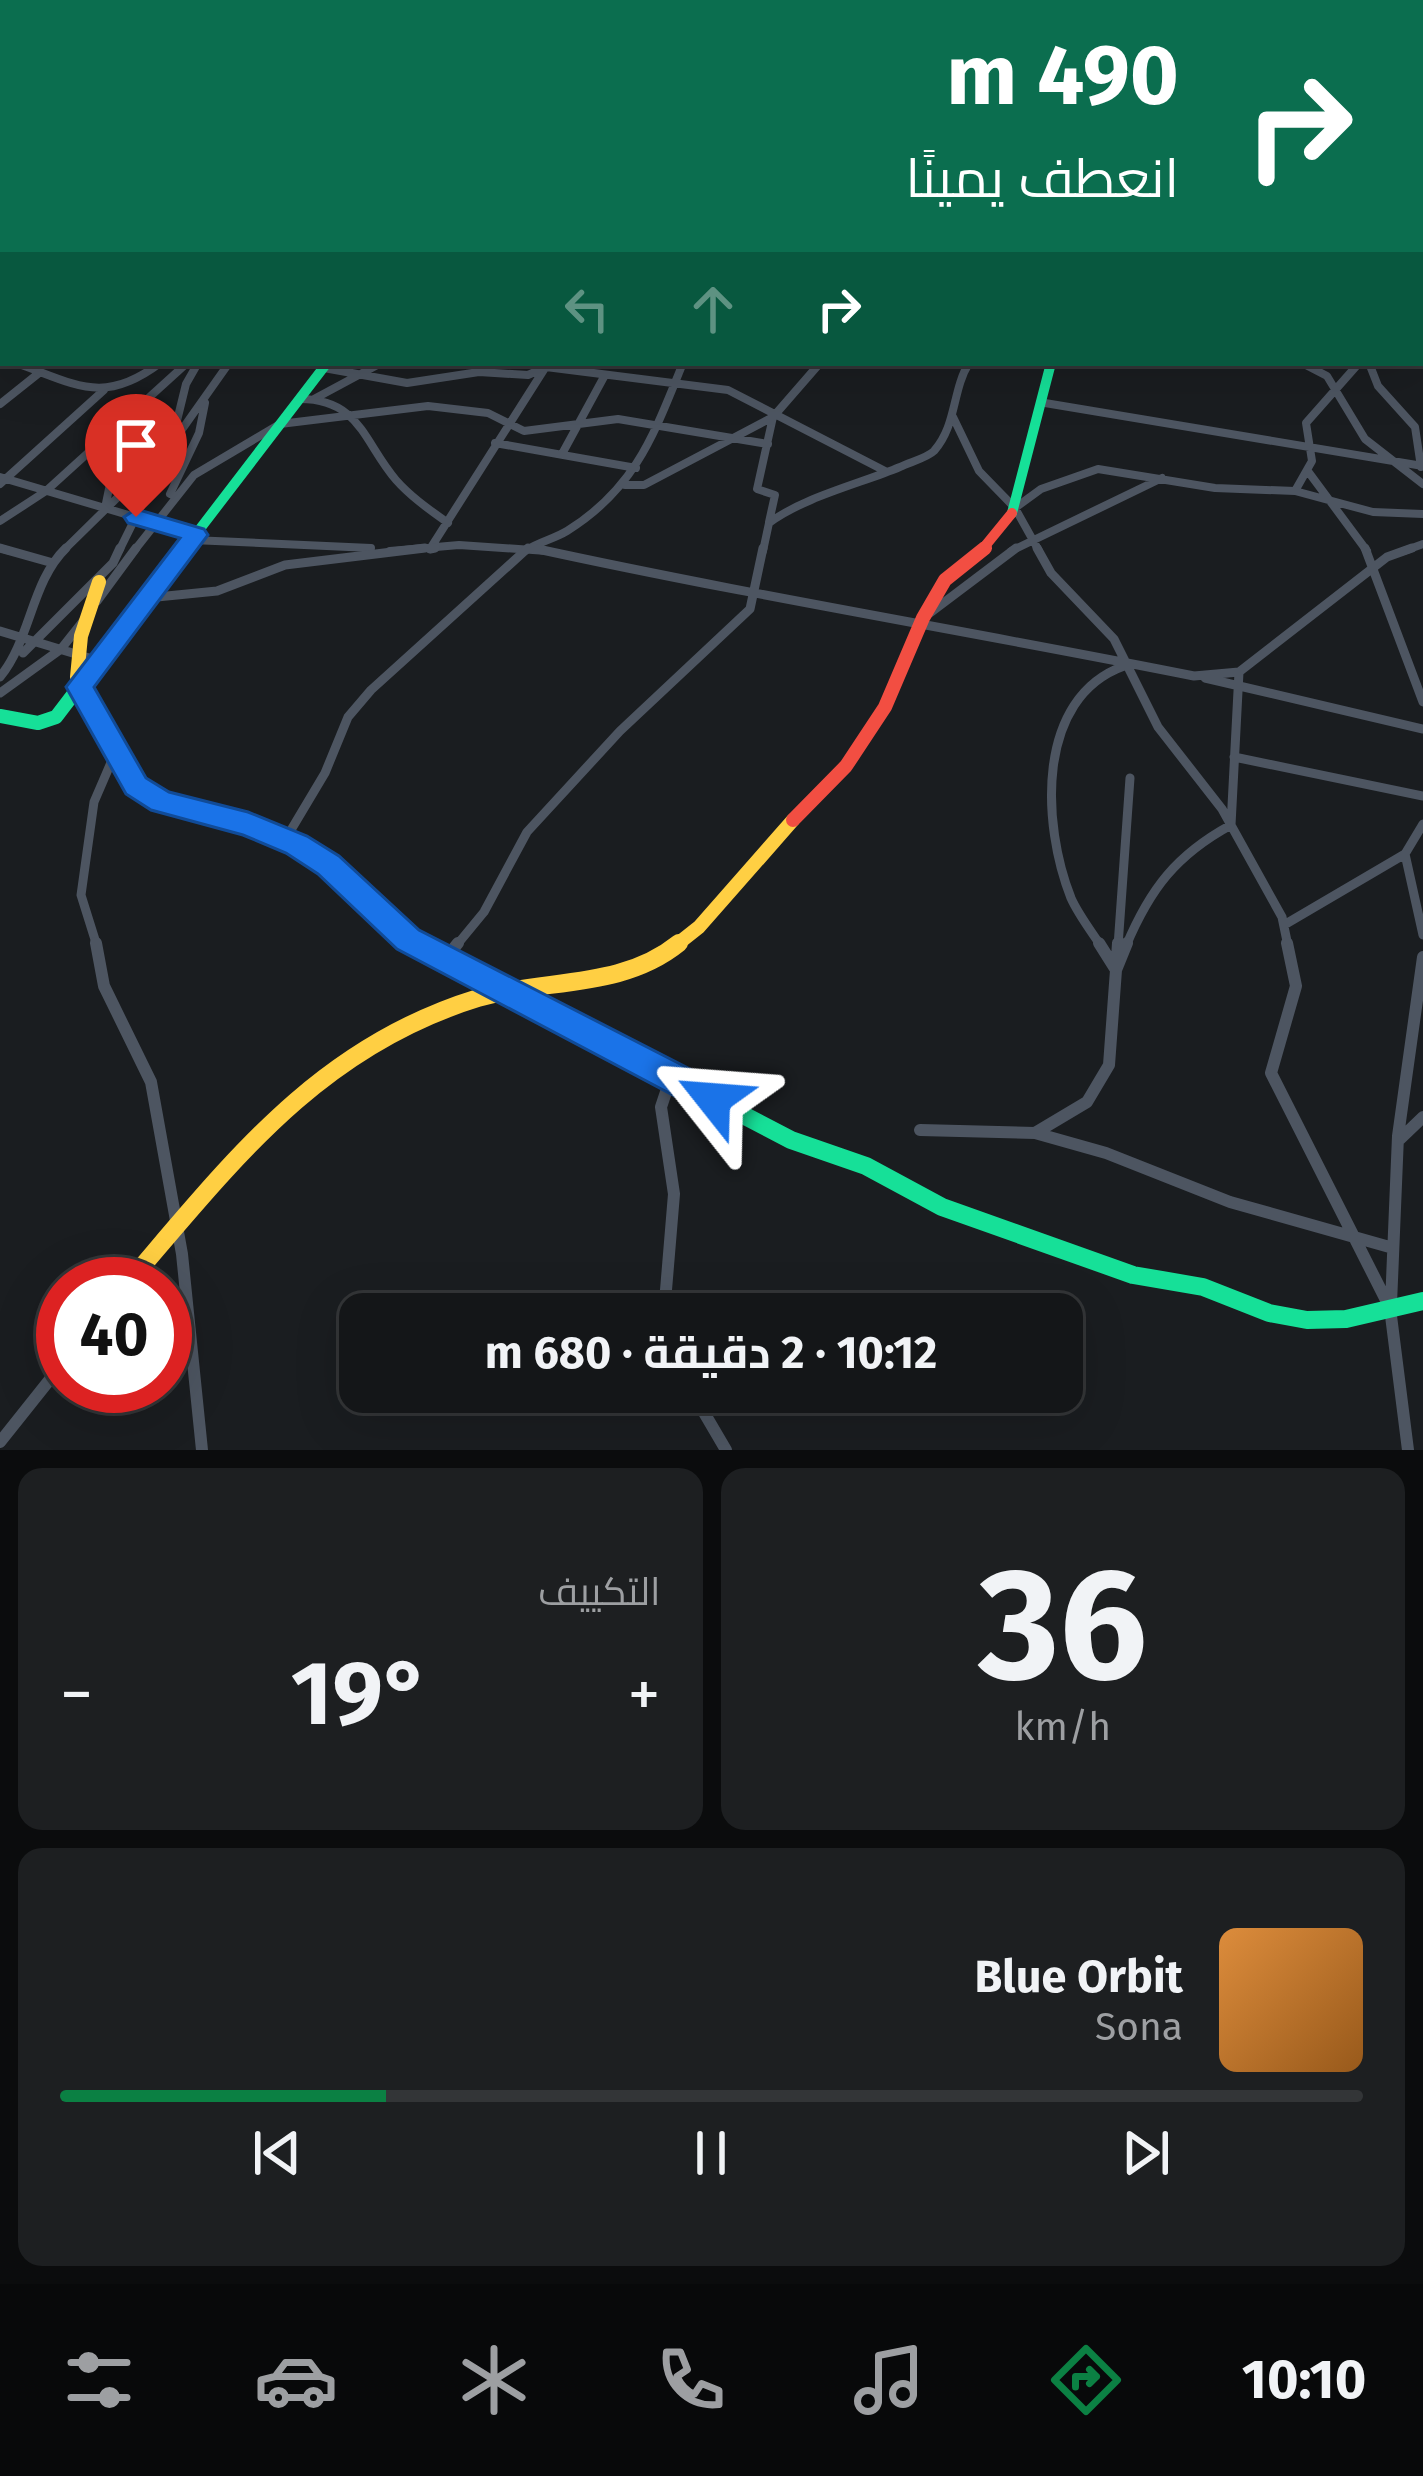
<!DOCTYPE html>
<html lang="ar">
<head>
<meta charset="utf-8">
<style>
	body { margin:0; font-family:"Fira Sans",Cairo,sans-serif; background:#1d1f21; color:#f1f3f6; direction:rtl; height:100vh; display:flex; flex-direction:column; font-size:45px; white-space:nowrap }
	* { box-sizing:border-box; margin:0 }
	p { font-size:39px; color:#9d9fa2 }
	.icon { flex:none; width:66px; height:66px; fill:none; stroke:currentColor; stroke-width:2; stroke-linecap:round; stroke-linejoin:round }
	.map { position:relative; height:1450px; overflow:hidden; direction:ltr }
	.sheet { display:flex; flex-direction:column; gap:18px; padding:18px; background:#0b0c0d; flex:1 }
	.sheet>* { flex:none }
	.hud { position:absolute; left:0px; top:0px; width:1425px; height:366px; box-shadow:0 12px 48px #0002,0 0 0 3px #333537; direction:rtl; background:#0b6e4f; color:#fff; overflow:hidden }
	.speed { position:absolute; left:36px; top:1257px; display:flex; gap:24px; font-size:60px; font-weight:700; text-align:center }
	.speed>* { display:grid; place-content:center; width:156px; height:156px; border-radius:50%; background:#141618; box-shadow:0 12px 48px #0002,0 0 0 3px #333537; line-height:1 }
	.speed .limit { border:18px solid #d22; background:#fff; color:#111 }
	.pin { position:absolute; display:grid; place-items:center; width:102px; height:102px; color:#fff; margin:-123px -51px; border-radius:50% 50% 50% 0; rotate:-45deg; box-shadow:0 0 12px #0007 }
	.pin .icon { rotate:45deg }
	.me { position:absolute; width:132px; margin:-66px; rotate:298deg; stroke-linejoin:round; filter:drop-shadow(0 0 9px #0008) }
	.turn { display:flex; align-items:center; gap:42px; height:252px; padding:0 48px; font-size:54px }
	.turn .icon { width:156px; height:156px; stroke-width:2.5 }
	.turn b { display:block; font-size:84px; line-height:102px }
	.lanes { display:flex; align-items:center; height:114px; padding:0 48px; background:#0003; justify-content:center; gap:60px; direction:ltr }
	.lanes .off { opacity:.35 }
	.big { font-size:90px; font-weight:700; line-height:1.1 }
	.sheet .tile { flex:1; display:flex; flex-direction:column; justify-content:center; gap:18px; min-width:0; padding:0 42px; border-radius:24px; background:#1d1f21 }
	.sheet .dial { align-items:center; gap:0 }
	.dial b { font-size:156px; line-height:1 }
	.song { display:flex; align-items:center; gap:36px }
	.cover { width:144px; height:144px; border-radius:18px; background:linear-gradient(135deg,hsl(30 70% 55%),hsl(30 70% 35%)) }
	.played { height:12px; border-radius:6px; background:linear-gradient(90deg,#0b8043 25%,#333537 25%) }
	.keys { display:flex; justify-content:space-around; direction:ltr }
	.heat { display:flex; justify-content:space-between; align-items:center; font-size:66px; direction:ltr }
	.sheet .tiles { flex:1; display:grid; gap:18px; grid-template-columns:1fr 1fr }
	.tile:last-child { grid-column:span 2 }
	.trip { position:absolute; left:339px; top:1293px; width:744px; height:120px; border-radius:24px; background:#141618; box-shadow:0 12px 48px #0002,0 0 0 3px #333537; font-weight:700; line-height:120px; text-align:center; direction:rtl }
	.tabs { display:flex; height:192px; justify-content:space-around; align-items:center; background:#08090a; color:#9d9fa2 }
	.tabs .icon { width:84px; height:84px }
	.tabs .on { color:#0b8043 }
	.tabs b { font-size:54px; color:#f1f3f6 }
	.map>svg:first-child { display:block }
</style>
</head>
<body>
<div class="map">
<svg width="1423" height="1450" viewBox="0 0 1423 1450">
	<rect width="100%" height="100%" fill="#1a1d20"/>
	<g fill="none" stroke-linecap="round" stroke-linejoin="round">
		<path stroke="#4d5561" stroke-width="6" d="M119 0 125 3
			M135 0 143 3
			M218 0 236 3
			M477 0 496 3
			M601 0 614 2
			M949 0 984 3
			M1114 0 1142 3
			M1294 0 1323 3
			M77 3 81 0
			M194 3 198 0
			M245 3 249 0
			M296 3 300 0
			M352 3 356 0
			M401 3 405 0
			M799 3 804 0
			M827 3 842 0
			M1422 221 1423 228"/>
		<path stroke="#4d5561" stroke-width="8" d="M16 363C76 384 103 406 160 363
			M1302 363 1327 376 1365 439 1423 484
			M1369 363 1378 386 1415 427 1421 467
			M324 368 407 383 479 372 528 375 546 367 728 390 887 472
			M300 399C360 399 364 443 396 480 411 497 430 510 448 523
			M314 399 381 363
			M1045 403 1423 466
			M0 404 39 373
			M953 417 979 471 1015 508 1039 551
			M172 441 186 384 198 363
			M495 443 636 468
			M562 454 605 375
			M1307 470 1367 551
			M0 477 196 535
			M0 484 104 390
			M625 485H644L773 417
			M1295 491 1373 512 1423 514
			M170 494 199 433 205 403
			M105 508 122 426
			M1015 508 1041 489 1098 469 1215 488 1295 491 1312 461 1306 423 1359 363
			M0 521 46 491 187 363
			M769 522 775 495 757 489 773 417 820 363
			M192 540 371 548
			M0 548 10 551
			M430 549 545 368
			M63 551 171 445 229 363
			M119 551 166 456
			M134 551 194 475 280 424 428 406 488 413 524 431 618 419 768 444
			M390 551 459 545 547 551
			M525 551C538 542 554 539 567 531 636 488 654 434 683 363
			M763 551 769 523C804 497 859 484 900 467 910 462 927 458 934 451 957 425 952 390 969 363
			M1011 551 1162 478
			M1404 551 1423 544"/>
		<path stroke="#4d5561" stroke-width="9" d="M0 548 53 563
			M533 548C753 596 974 632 1194 676L1239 672 1387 557 1412 548
			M1037 548 1051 573 1114 639 1158 727 1222 809 1282 917 1288 946
			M1365 548 1423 702
			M430 549 435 548
			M147 598 217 591 285 565 425 548
			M97 601 136 548
			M930 613 1016 548
			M0 631 99 661
			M23 653 113 563 120 548
			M0 677C31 639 31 582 66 548
			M1205 678 1423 729
			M0 693 61 649 84 620
			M1234 757 1423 796
			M1423 824 1405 854 1423 935
			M285 840 325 773 348 717 371 690 528 548
			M1284 925 1405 854
			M97 946 81 895 94 802 116 751
			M456 946 484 912 527 832 620 731 750 609 763 548
			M1101 946C1091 931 1078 914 1071 898 1042 825 1035 698 1124 666
			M1118 946 1130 778
			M1126 946C1150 889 1176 855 1231 825L1239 672"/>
		<path stroke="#4d5561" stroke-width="12" d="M96 943 104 986 151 1082 182 1254 202 1450
			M1287 943 1296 986 1271 1073 1390 1308 1408 1450
			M446 958 458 943
			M1117 958 1118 943
			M1116 970 1127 943
			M920 1130 1035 1133 1087 1102 1109 1065 1116 970 1099 943
			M1035 1133 1106 1153 1230 1202 1393 1248
			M1398 1141 1423 1117
			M1391 1304 1398 1136 1423 957
			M664 1314 674 1194 661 1107 671 1077
			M692 1392 726 1450
			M0 1442 63 1363"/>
		<path stroke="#16e098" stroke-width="10" d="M1012 513 1051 363
			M183 551 327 363"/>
		<path stroke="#16e098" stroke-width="14" d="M0 716 38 723 56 717 185 548"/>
		<path stroke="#16e098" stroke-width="18" d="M676 1080 791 1140 866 1166 942 1207 1133 1275 1203 1287 1269 1313 1307 1320 1346 1319 1423 1301"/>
		<path stroke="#ffcf43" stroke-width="14" d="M99 582 81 636 77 677 124 771 142 790 183 809 304 848 420 946
			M675 946 699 927 793 820"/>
		<path stroke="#ffcf43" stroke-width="18" d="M417 943 676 1080
			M127 1284C231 1163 318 1047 478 998 545 978 621 990 679 943"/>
		<path stroke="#f24e42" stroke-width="10" d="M981 551 1012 513"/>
		<path stroke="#f24e42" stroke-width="14" d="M793 820 846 766 885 707 923 618 945 580 985 548"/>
	</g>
	<path fill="#1a73e8" stroke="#114b97" stroke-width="3" d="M136 509 204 529 208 535 94 687 146 778 169 792 248 812 307 836 339 856 419 930 725 1087 730 1099 725 1110 713 1115 701 1110 397 949 318 874 286 853 243 835 151 810 126 794 66 687 180 538 128 523 124 517Z"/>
</svg>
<div class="speed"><div class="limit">40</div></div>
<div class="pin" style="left:136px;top:517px;background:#d93025"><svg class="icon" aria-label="arrive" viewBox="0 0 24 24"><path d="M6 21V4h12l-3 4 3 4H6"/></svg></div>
<svg class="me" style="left:713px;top:1099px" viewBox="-20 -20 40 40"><path d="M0-17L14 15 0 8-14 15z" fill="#1a73e8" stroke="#fff" stroke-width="4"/></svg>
<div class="trip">10:12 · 2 دقيقة · 680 m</div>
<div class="hud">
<div class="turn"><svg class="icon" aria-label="right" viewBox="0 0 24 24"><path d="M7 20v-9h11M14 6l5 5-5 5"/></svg><div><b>490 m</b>انعطف يمينًا</div></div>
<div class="lanes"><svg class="icon off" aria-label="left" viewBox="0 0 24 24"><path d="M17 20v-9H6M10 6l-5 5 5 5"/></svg><svg class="icon off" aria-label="ahead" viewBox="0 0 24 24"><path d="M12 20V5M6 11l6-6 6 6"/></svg><svg class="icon" aria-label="right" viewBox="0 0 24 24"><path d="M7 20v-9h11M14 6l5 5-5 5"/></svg></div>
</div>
</div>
<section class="sheet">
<div class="tiles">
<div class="tile dial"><b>36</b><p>km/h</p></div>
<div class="tile"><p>التكييف</p>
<div class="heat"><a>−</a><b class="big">19°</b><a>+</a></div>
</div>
<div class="tile">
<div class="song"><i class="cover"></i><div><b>Blue Orbit</b><p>Sona</p></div></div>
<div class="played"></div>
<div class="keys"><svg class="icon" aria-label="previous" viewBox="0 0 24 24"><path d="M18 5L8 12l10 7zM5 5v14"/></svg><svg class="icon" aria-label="pause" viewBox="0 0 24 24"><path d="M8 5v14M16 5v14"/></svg><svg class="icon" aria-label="next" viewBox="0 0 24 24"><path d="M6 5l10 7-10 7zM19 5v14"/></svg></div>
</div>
</div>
</section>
<nav class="tabs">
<b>10:10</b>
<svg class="icon on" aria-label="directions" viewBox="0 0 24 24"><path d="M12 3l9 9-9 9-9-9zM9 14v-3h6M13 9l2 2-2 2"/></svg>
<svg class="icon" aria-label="music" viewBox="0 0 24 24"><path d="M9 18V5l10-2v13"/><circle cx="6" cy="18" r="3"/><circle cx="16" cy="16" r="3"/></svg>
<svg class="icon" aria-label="phone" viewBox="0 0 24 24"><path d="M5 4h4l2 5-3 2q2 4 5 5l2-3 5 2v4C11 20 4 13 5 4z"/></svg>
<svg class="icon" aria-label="climate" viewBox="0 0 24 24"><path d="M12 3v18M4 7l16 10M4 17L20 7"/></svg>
<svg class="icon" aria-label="car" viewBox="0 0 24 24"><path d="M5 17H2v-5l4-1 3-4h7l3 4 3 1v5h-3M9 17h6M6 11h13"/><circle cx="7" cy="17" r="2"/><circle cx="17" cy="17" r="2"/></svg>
<svg class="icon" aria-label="filters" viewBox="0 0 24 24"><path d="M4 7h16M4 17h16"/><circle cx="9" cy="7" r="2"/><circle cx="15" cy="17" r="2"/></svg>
</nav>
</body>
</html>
